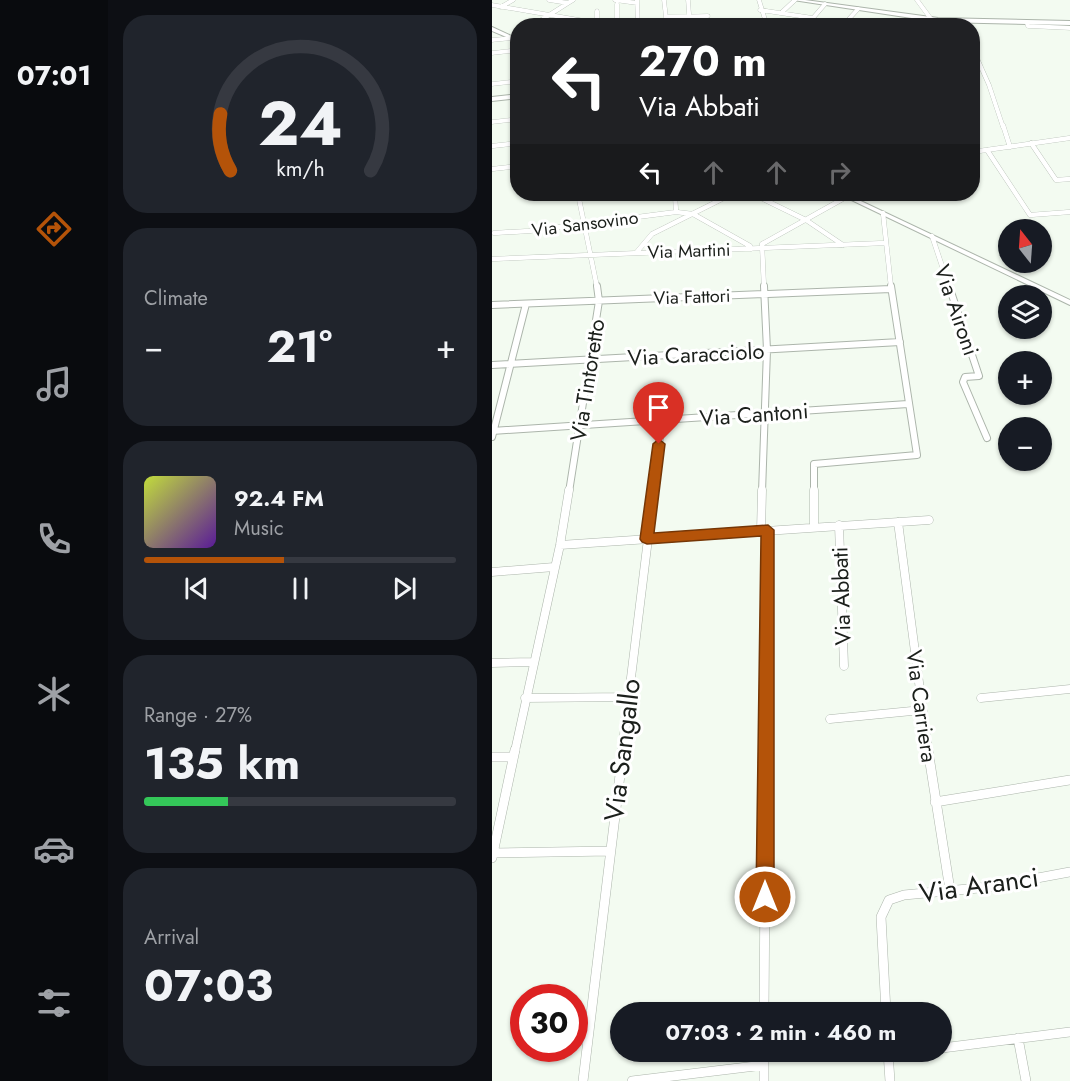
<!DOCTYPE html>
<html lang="en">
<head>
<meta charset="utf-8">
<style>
	body { margin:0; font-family:Jost,sans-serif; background:#20242c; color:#f1f3f6; height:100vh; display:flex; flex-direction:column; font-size:22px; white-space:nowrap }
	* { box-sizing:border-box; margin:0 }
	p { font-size:20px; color:#9ea1a6 }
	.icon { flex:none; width:33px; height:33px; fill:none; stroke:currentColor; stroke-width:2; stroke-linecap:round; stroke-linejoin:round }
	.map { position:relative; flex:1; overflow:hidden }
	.details { display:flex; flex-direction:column; gap:15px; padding:15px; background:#0d0f14; width:384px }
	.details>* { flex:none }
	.guide { position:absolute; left:18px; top:18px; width:470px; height:183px; border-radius:24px; box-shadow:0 2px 4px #0004; background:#202124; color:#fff; overflow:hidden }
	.needle { width:39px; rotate:343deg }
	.fabs { position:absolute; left:506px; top:219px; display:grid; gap:12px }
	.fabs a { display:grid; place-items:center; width:54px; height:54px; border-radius:50%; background:#171b24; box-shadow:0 2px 4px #0004; font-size:30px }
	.speed { position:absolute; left:18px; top:984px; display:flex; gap:12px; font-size:30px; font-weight:700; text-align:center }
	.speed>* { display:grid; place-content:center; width:78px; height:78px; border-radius:50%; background:#171b24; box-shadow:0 2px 4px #0004; line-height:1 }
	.speed .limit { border:9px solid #d22; background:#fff; color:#111 }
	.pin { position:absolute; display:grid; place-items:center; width:51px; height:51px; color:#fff; margin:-62px -26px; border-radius:50% 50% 50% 0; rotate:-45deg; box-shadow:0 0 6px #0007 }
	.pin .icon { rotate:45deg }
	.me { position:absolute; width:66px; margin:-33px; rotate:0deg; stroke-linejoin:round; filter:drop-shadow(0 0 4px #0008) }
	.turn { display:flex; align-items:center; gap:21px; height:126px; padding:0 30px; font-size:27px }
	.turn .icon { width:78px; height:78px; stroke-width:2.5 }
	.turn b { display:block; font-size:42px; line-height:51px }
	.lanes { display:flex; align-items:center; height:57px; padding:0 30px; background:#0003; justify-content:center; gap:30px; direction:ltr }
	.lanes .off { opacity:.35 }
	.big { font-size:45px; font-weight:700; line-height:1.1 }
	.details .tile { flex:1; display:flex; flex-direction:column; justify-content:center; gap:9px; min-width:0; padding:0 21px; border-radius:24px; background:#20242c }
	.details .dial { align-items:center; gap:0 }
	.dial svg { height:156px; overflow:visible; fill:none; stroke:#363941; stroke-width:7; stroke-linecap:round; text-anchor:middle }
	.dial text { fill:#f1f3f6; stroke:none }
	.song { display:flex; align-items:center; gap:18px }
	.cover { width:72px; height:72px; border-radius:9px; background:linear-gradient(135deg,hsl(70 70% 55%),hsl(270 70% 35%)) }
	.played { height:6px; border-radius:3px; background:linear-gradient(90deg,#b45309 45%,#363941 45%) }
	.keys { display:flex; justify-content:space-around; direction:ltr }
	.heat { display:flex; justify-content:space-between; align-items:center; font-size:33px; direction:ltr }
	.charge { height:9px; border-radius:4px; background:linear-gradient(90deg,#34c759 27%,#363941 0) }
	.trip { position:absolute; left:118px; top:1002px; width:342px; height:60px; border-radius:30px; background:#171b24; box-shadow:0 2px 4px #0004; font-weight:700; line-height:60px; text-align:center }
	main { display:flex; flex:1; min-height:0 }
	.menu { display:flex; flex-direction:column; width:108px; justify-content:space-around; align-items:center; background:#090b0e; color:#9ea1a6 }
	.menu .icon { width:42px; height:42px }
	.menu .active { color:#b45309 }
	.menu b { font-size:27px; color:#f1f3f6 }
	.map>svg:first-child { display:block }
</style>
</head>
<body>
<main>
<nav class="menu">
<b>07:01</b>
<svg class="icon active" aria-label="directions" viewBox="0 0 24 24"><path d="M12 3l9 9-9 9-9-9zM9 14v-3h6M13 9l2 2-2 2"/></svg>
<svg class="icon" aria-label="music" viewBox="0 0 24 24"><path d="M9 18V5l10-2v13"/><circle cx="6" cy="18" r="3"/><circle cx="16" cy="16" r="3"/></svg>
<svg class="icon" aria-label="phone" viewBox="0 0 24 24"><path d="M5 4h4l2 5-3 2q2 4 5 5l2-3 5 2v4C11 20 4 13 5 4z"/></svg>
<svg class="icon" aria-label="climate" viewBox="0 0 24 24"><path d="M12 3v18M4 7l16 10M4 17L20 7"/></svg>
<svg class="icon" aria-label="car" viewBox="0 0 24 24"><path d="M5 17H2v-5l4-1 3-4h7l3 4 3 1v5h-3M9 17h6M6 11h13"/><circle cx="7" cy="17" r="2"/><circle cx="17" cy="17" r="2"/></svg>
<svg class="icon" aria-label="filters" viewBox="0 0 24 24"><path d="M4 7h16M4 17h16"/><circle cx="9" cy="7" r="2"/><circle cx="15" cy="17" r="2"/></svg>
</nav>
<section class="details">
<div class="tile dial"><svg viewBox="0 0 100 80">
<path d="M14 69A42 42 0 1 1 86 69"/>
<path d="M14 69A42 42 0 0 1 9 40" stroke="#b45309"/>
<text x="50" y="56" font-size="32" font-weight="700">24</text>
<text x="50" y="72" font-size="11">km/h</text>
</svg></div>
<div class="tile"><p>Climate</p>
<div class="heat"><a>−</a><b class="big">21°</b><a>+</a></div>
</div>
<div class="tile">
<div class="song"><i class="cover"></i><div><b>92.4 FM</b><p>Music</p></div></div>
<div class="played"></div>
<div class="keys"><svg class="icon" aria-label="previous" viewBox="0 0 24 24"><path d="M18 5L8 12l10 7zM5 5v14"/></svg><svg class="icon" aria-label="pause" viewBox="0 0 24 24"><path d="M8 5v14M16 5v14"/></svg><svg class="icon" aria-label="next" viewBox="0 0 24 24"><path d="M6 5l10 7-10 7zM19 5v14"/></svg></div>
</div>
<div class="tile"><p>Range · 27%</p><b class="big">135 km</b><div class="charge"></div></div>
<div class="tile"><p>Arrival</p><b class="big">07:03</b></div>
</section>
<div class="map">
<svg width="578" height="1081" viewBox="0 0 578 1081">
	<rect width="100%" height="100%" fill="#f3fbf1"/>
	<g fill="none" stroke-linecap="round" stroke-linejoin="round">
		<defs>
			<path id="street-far4" d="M57 0 76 3 81 0
				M123 0 145 3
				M145 0 146 26
				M172 0 175 26
				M196 0 198 26
				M267 0 275 26
				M425 0 439 19
				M125 4V26
				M0 5 93 21
				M9 7 21 0
				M268 10 321 18 333 4
				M105 11V26
				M289 13 303 0
				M174 17 216 16
				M356 20 366 9
				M535 23 536 26 578 28
				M40 26 76 3
				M0 40 20 38 26 34
				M480 47 497 85 511 127
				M0 53 26 50
				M0 84 26 81
				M0 122 26 119"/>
			<path id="street-far3" d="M511 125 518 147
				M480 136 486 152
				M539 143 564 180 578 179
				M0 146 26 143
				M495 150 538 215 578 212
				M480 152 578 138
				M0 169 26 166
				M47 194H52
				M86 194 105 287
				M183 194 184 212
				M261 194 314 220 351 245
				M391 213 399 287
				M2 233 37 231 184 212 201 214 258 246 259 249
				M440 236 457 287
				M144 253 160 234 240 194
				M0 259 393 243
				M272 287 270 244 356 196"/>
			<path id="street-far2" d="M457 286 487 376 473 377 471 382 495 438
				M0 305 399 289
				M0 365 408 342
				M0 431 416 404
				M0 437 34 304
				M77 492 107 301 105 286
				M161 492 170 420
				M270 492 275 350 272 286
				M322 492V464L425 455 399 286"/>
			<path id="street-far1" d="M322 490V527
				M406 522 436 751
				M347 525 352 666
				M269 531 270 490
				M68 545 437 520
				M0 572 62 567
				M0 663 41 662
				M33 698 136 697
				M489 698 578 689
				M338 719 430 710
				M23 751 68 545 77 490
				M130 751 162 490
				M274 751 276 530"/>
			<path id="street" d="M436 750 458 890
				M0 757H21
				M443 802 578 780
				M0 853 118 851
				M0 858 23 750
				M272 1012 274 750
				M394 1012 389 917 397 900 412 895 497 887 578 872
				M526 1038 534 1081
				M450 1048 578 1032
				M272 1052V1081
				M396 1052 398 1081
				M396 1055 421 1052
				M91 1081 131 750
				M140 1081 272 1065"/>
			<path id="secondary" d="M301 0H313L446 18 578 21V25L446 22Z
				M0 27 26 39V42L0 31Z
				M26 94V98L0 101V97Z
				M347 194H354L578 300V305Z"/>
		</defs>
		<use href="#street-far4" stroke="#acb5ab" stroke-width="4.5"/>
		<use href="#street-far3" stroke="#acb5ab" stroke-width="5"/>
		<use href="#street-far2" stroke="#acb5ab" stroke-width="8"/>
		<use href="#street-far1" stroke="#acb5ab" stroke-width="9"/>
		<use href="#street" stroke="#acb5ab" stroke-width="10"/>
		<use href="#secondary" stroke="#acb5ab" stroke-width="2"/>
		<use href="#street-far4" stroke="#fff" stroke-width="4"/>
		<use href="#street-far3" stroke="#fff" stroke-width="4.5"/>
		<use href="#street-far2" stroke="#fff" stroke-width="6"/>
		<use href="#street-far1" stroke="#fff" stroke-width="8"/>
		<use href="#street" stroke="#fff" stroke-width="9"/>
		<use href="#secondary" fill="#fff" fill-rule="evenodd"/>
	</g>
	<path fill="#b45309" stroke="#753606" stroke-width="1.5" d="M167 439 173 444 162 533 276 525 282 530V897L279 904 273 907 266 904 264 897 269 536 155 544 150 542 148 539 161 444Z"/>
	<g text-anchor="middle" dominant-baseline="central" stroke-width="6" stroke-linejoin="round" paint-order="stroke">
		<g font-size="18" fill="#1b1f1b" stroke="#fff">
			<text transform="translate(93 224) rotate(-7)">Via Sansovino</text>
			<text transform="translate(197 251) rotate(-2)">Via Martini</text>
			<text transform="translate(200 297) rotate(-2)">Via Fattori</text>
		</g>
		<g font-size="22" fill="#1b1f1b" stroke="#fff">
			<text transform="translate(465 310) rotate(71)">Via Aironi</text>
			<text transform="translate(204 354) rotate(-3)">Via Caracciolo</text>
			<text transform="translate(95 380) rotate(-81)">Via Tintoretto</text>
			<text transform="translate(262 414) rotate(-4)">Via Cantoni</text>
			<text transform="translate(349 596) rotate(-92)">Via Abbati</text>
			<text transform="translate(430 706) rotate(82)">Via Carriera</text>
		</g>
		<g font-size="27" fill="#1b1f1b" stroke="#fff">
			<text transform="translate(130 750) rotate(-83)">Via Sangallo</text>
			<text transform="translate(487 885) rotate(-8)">Via Aranci</text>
		</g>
	</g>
</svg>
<div class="fabs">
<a><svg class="needle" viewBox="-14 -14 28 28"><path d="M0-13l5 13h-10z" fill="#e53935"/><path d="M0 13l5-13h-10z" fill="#9ea1a6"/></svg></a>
<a><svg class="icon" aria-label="layers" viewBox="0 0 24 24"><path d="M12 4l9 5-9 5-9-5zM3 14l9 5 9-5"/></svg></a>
<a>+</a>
<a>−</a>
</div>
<div class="speed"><div class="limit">30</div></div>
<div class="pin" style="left:167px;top:444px;background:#d93025"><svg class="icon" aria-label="arrive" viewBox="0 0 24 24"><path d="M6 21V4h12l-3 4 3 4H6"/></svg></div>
<svg class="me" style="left:273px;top:897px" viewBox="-20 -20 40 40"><circle r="17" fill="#b45309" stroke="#fff" stroke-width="3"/><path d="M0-11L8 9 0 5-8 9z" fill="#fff"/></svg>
<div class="trip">07:03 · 2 min · 460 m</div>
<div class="guide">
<div class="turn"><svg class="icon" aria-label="left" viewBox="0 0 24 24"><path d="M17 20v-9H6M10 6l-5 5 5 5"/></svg><div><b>270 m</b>Via Abbati</div></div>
<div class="lanes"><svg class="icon" aria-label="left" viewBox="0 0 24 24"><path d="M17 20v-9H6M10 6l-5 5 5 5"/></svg><svg class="icon off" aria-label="ahead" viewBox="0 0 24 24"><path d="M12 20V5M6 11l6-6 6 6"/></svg><svg class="icon off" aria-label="ahead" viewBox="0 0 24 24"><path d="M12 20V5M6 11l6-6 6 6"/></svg><svg class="icon off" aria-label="right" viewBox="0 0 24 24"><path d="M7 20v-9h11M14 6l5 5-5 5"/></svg></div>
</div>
</div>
</main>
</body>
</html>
